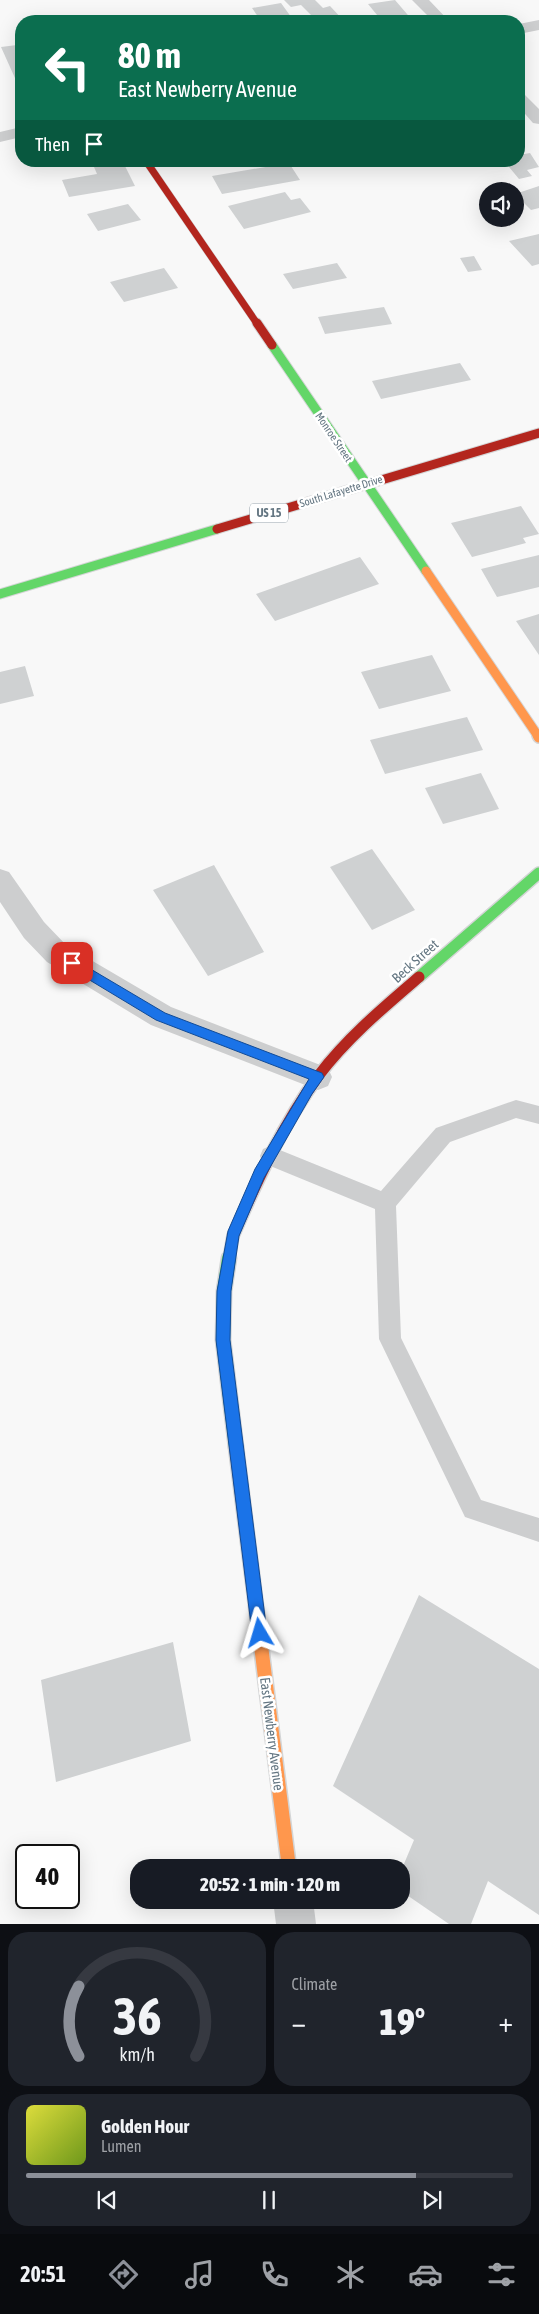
<!DOCTYPE html>
<html lang="en">
<head>
<meta charset="utf-8">
<style>
	body { margin:0; font-family:"Asap Condensed",sans-serif; background:#20242c; color:#f1f3f6; height:100vh; display:flex; flex-direction:column; font-size:19px; white-space:nowrap }
	* { box-sizing:border-box; margin:0 }
	p { font-size:16px; color:#9ea1a6 }
	.icon { flex:none; width:28px; height:28px; fill:none; stroke:currentColor; stroke-width:2; stroke-linecap:round; stroke-linejoin:round }
	.map { position:relative; height:1924px; overflow:hidden }
	.sheet { display:flex; flex-direction:column; gap:8px; padding:8px; background:#0d0f14; flex:1 }
	.sheet>* { flex:none }
	.banner { position:absolute; left:15px; top:15px; width:510px; height:152px; border-radius:20px; box-shadow:0 5px 20px #0002; background:#0b6e4f; color:#fff; overflow:hidden }
	.buttons { position:absolute; left:479px; top:182px; display:grid; gap:10px }
	.buttons a { display:grid; place-items:center; width:45px; height:45px; border-radius:50%; background:#171b24; box-shadow:0 5px 20px #0002; font-size:25px }
	.speed { position:absolute; left:15px; top:1844px; display:flex; gap:10px; font-size:25px; font-weight:700; text-align:center }
	.speed>* { display:grid; place-content:center; width:65px; height:65px; border-radius:50%; background:#171b24; box-shadow:0 5px 20px #0002; line-height:1 }
	.speed .limit { border:2px solid #111; border-radius:8px; background:#fff; color:#111 }
	.pin { position:absolute; display:grid; place-items:center; width:42px; height:42px; color:#fff; margin:-21px; border-radius:10px; box-shadow:0 2px 8px #0006 }
	.me { position:absolute; width:55px; margin:-28px; rotate:353deg; stroke-linejoin:round; filter:drop-shadow(0 0 4px #0008) }
	.turn { display:flex; align-items:center; gap:18px; height:105px; padding:0 20px; font-size:22px }
	.turn .icon { width:65px; height:65px; stroke-width:2.5 }
	.turn b { display:block; font-size:35px; line-height:42px }
	.then { display:flex; align-items:center; height:48px; padding:0 20px; background:#0003; gap:10px; font-size:19px }
	.big { font-size:38px; font-weight:800; line-height:1.1 }
	.sheet .widget { flex:1; display:flex; flex-direction:column; justify-content:center; gap:8px; min-width:0; padding:0 18px; border-radius:20px; background:#20242c }
	.sheet .dial { align-items:center; gap:0 }
	.dial svg { height:130px; overflow:visible; fill:none; stroke:#363941; stroke-width:7; stroke-linecap:round; text-anchor:middle }
	.dial text { fill:#f1f3f6; stroke:none }
	.song { display:flex; align-items:center; gap:15px }
	.cover { width:60px; height:60px; border-radius:8px; background:linear-gradient(135deg,hsl(60 70% 55%),hsl(80 70% 35%)) }
	.played { height:5px; border-radius:2px; background:linear-gradient(90deg,#8c9099 80%,#363941 80%) }
	.keys { display:flex; justify-content:space-around; direction:ltr }
	.heat { display:flex; justify-content:space-between; align-items:center; font-size:28px; direction:ltr }
	.sheet .tiles { flex:1; display:grid; gap:8px; grid-template-columns:1fr 1fr }
	.widget:last-child { grid-column:span 2 }
	.trip { position:absolute; left:130px; top:1859px; width:280px; height:50px; border-radius:20px; background:#171b24; box-shadow:0 5px 20px #0002; font-weight:800; line-height:50px; text-align:center }
	.tabs { display:flex; height:80px; justify-content:space-around; align-items:center; background:#090b0e; color:#9ea1a6 }
	.tabs .icon { width:35px; height:35px }
	.tabs .selected { color:#8c9099 }
	.tabs b { font-size:22px; color:#f1f3f6 }
	.map>svg:first-child { display:block }
</style>
</head>
<body>
<div class="map">
<svg width="539" height="1924" viewBox="0 0 539 1924">
	<rect width="100%" height="100%" fill="#f8f8f8"/>
	<path fill="#cfd1d2" d="M284 0H315L323 8 330 6 344 21H317L301 5 291 7Z
		M395 0 413 21H382L368 4Z
		M281 3 294 21H261L252 8Z
		M17 45 21 54V87H19L1 47Z
		M530 153 539 167 527 170 532 176 519 179 504 161H519V155Z
		M123 162 135 186 69 197 62 180 97 174 94 167Z
		M289 163 300 180 222 194 212 176Z
		M539 186V208L531 210 515 194Z
		M285 192 291 200 300 198 311 212 244 229 228 206Z
		M128 204 141 220 98 231 87 214Z
		M539 234V264L532 266 509 241Z
		M474 256 482 270 468 272 460 258Z
		M337 263 347 278 293 289 283 274Z
		M164 268 178 288 124 302 110 282Z
		M384 307 392 324 325 334 318 317Z
		M460 363 471 380 381 399 372 381Z
		M521 506 539 534 523 538 526 543 472 557 451 523Z
		M539 555V587L497 597 481 569Z
		M360 557 379 584 275 621 256 594Z
		M539 614V655L516 621Z
		M432 655 451 691 379 709 361 672Z
		M25 666 34 696 0 704V672Z
		M467 717 483 750 385 774 370 740Z
		M481 773 499 809 443 824 425 788Z
		M372 849 415 910 372 930 330 867Z
		M214 865 264 952 208 976 153 890Z
		M419 1595 539 1669V1915L488 1881 471 1924H449L401 1891V1871L414 1840 333 1786Z
		M173 1642 191 1741 56 1782 41 1680Z"/>
	<g fill="none" stroke-linecap="round" stroke-linejoin="round">
		<defs>
			<path id="fast-far2" d="M272 345 426 571
				M0 594 217 529"/>
			<path id="fast-far1" d="M419 977 539 873
				M229 1259 233 1236"/>
			<path id="fast" d="M229 1258 224 1291 223 1340 236 1447"/>
			<path id="slow-far2" d="M426 571 538 736"/>
			<path id="slow-far1" d="M538 735 539 737"/>
			<path id="slow" d="M236 1447 289 1868"/>
			<path id="jam-far2" d="M146 161 258 325"/>
			<path id="jam-far1" d="M257 323 272 345
				M217 529 539 433"/>
			<path id="jam" d="M233 1236C257 1181 283 1124 319 1075 347 1038 384 1007 419 977"/>
		</defs>
		<use href="#fast-far2" stroke="#d4d5d6" stroke-width="11"/>
		<use href="#fast-far1" stroke="#d4d5d6" stroke-width="14"/>
		<use href="#fast" stroke="#d4d5d6" stroke-width="17"/>
		<use href="#slow-far2" stroke="#d4d5d6" stroke-width="11"/>
		<use href="#slow-far1" stroke="#d4d5d6" stroke-width="14"/>
		<use href="#slow" stroke="#d4d5d6" stroke-width="17"/>
		<use href="#jam-far2" stroke="#d4d5d6" stroke-width="8"/>
		<use href="#jam-far1" stroke="#d4d5d6" stroke-width="11"/>
		<use href="#jam" stroke="#d4d5d6" stroke-width="14"/>
		<path fill="#cdcecf" fill-rule="evenodd" d="M516 1100 539 1106V1124L516 1118 450 1142 396 1206 401 1338 481 1500 539 1518V1542L465 1517 379 1339 375 1209 263 1163 260 1156 263 1149 270 1146 381 1191 436 1128Z"/>
		<path fill="#cdcecf" fill-rule="evenodd" d="M412 0H429L449 21H433Z
			M539 20V30L519 34V24Z
			M519 93 525 95 539 109V124L533 123 519 107Z
			M21 127V137L0 142V132Z
			M0 869 9 872 44 922 67 946 171 1007 328 1068 332 1077 328 1086 318 1090 151 1025 47 962 24 938 0 902Z
			M273 1900H313L316 1924H276Z"/>
		<use href="#fast-far2" stroke="#63d668" stroke-width="9"/>
		<use href="#fast-far1" stroke="#63d668" stroke-width="11"/>
		<use href="#fast" stroke="#63d668" stroke-width="14"/>
		<use href="#slow-far2" stroke="#ff974d" stroke-width="9"/>
		<use href="#slow-far1" stroke="#ff974d" stroke-width="11"/>
		<use href="#slow" stroke="#ff974d" stroke-width="14"/>
		<use href="#jam-far2" stroke="#b3261e" stroke-width="7"/>
		<use href="#jam-far1" stroke="#b3261e" stroke-width="9"/>
		<use href="#jam" stroke="#b3261e" stroke-width="11"/>
	</g>
	<path fill="#1a73e8" stroke="#114b97" d="M72 958 165 1013 322 1073 324 1077 312 1094 264 1178 239 1236 231 1291 230 1340 267 1633 265 1638 260 1641 254 1638 252 1633 216 1340 217 1291 228 1231 255 1169 309 1079 156 1020 68 967 66 963Z"/>
	<g text-anchor="middle" dominant-baseline="central" stroke-width="5" stroke-linejoin="round" paint-order="stroke">
		<g font-size="11" fill="#647682" stroke="#fff">
			<text transform="translate(334 437) rotate(56)">Monroe Street</text>
			<text transform="translate(341 491) rotate(-17)">South Lafayette Drive</text>
		</g>
		<rect fill="#fff" stroke="#929fa8" stroke-width="1" x="250" y="503.5" width="38" height="19" rx="4"/>
		<g font-size="12" font-weight="bold" fill="#647682">
			<text x="269" y="513">US 15</text>
		</g>
		<g font-size="14" fill="#647682" stroke="#fff">
			<text transform="translate(415 961) rotate(-42)">Beck Street</text>
			<text transform="translate(272 1734) rotate(83)">East Newberry Avenue</text>
		</g>
	</g>
</svg>
<div class="buttons">
<a><svg class="icon" aria-label="sound" viewBox="0 0 24 24"><path d="M4 9h4l5-4v14l-5-4H4zM17 9q2 3 0 6"/></svg></a>
</div>
<div class="speed"><div class="limit">40</div></div>
<div class="pin" style="left:72px;top:963px;background:#d93025"><svg class="icon" aria-label="arrive" viewBox="0 0 24 24"><path d="M6 21V4h12l-3 4 3 4H6"/></svg></div>
<svg class="me" style="left:260px;top:1633px" viewBox="-20 -20 40 40"><path d="M0-17L14 15 0 8-14 15z" fill="#1a73e8" stroke="#fff" stroke-width="4"/></svg>
<div class="trip">20:52 · 1 min · 120 m</div>
<div class="banner">
<div class="turn"><svg class="icon" aria-label="left" viewBox="0 0 24 24"><path d="M17 20v-9H6M10 6l-5 5 5 5"/></svg><div><b>80 m</b>East Newberry Avenue</div></div>
<div class="then">Then<svg class="icon" aria-label="arrive" viewBox="0 0 24 24"><path d="M6 21V4h12l-3 4 3 4H6"/></svg></div>
</div>
</div>
<section class="sheet">
<div class="tiles">
<div class="widget dial"><svg viewBox="0 0 100 80">
<path d="M14 69A42 42 0 1 1 86 69"/>
<path d="M14 69A42 42 0 0 1 14 26" stroke="#8c9099"/>
<text x="50" y="56" font-size="32" font-weight="700">36</text>
<text x="50" y="72" font-size="11">km/h</text>
</svg></div>
<div class="widget"><p>Climate</p>
<div class="heat"><a>−</a><b class="big">19°</b><a>+</a></div>
</div>
<div class="widget">
<div class="song"><i class="cover"></i><div><b>Golden Hour</b><p>Lumen</p></div></div>
<div class="played"></div>
<div class="keys"><svg class="icon" aria-label="previous" viewBox="0 0 24 24"><path d="M18 5L8 12l10 7zM5 5v14"/></svg><svg class="icon" aria-label="pause" viewBox="0 0 24 24"><path d="M8 5v14M16 5v14"/></svg><svg class="icon" aria-label="next" viewBox="0 0 24 24"><path d="M6 5l10 7-10 7zM19 5v14"/></svg></div>
</div>
</div>
</section>
<nav class="tabs">
<b>20:51</b>
<svg class="icon selected" aria-label="directions" viewBox="0 0 24 24"><path d="M12 3l9 9-9 9-9-9zM9 14v-3h6M13 9l2 2-2 2"/></svg>
<svg class="icon" aria-label="music" viewBox="0 0 24 24"><path d="M9 18V5l10-2v13"/><circle cx="6" cy="18" r="3"/><circle cx="16" cy="16" r="3"/></svg>
<svg class="icon" aria-label="phone" viewBox="0 0 24 24"><path d="M5 4h4l2 5-3 2q2 4 5 5l2-3 5 2v4C11 20 4 13 5 4z"/></svg>
<svg class="icon" aria-label="climate" viewBox="0 0 24 24"><path d="M12 3v18M4 7l16 10M4 17L20 7"/></svg>
<svg class="icon" aria-label="car" viewBox="0 0 24 24"><path d="M5 17H2v-5l4-1 3-4h7l3 4 3 1v5h-3M9 17h6M6 11h13"/><circle cx="7" cy="17" r="2"/><circle cx="17" cy="17" r="2"/></svg>
<svg class="icon" aria-label="filters" viewBox="0 0 24 24"><path d="M4 7h16M4 17h16"/><circle cx="9" cy="7" r="2"/><circle cx="15" cy="17" r="2"/></svg>
</nav>
</body>
</html>
